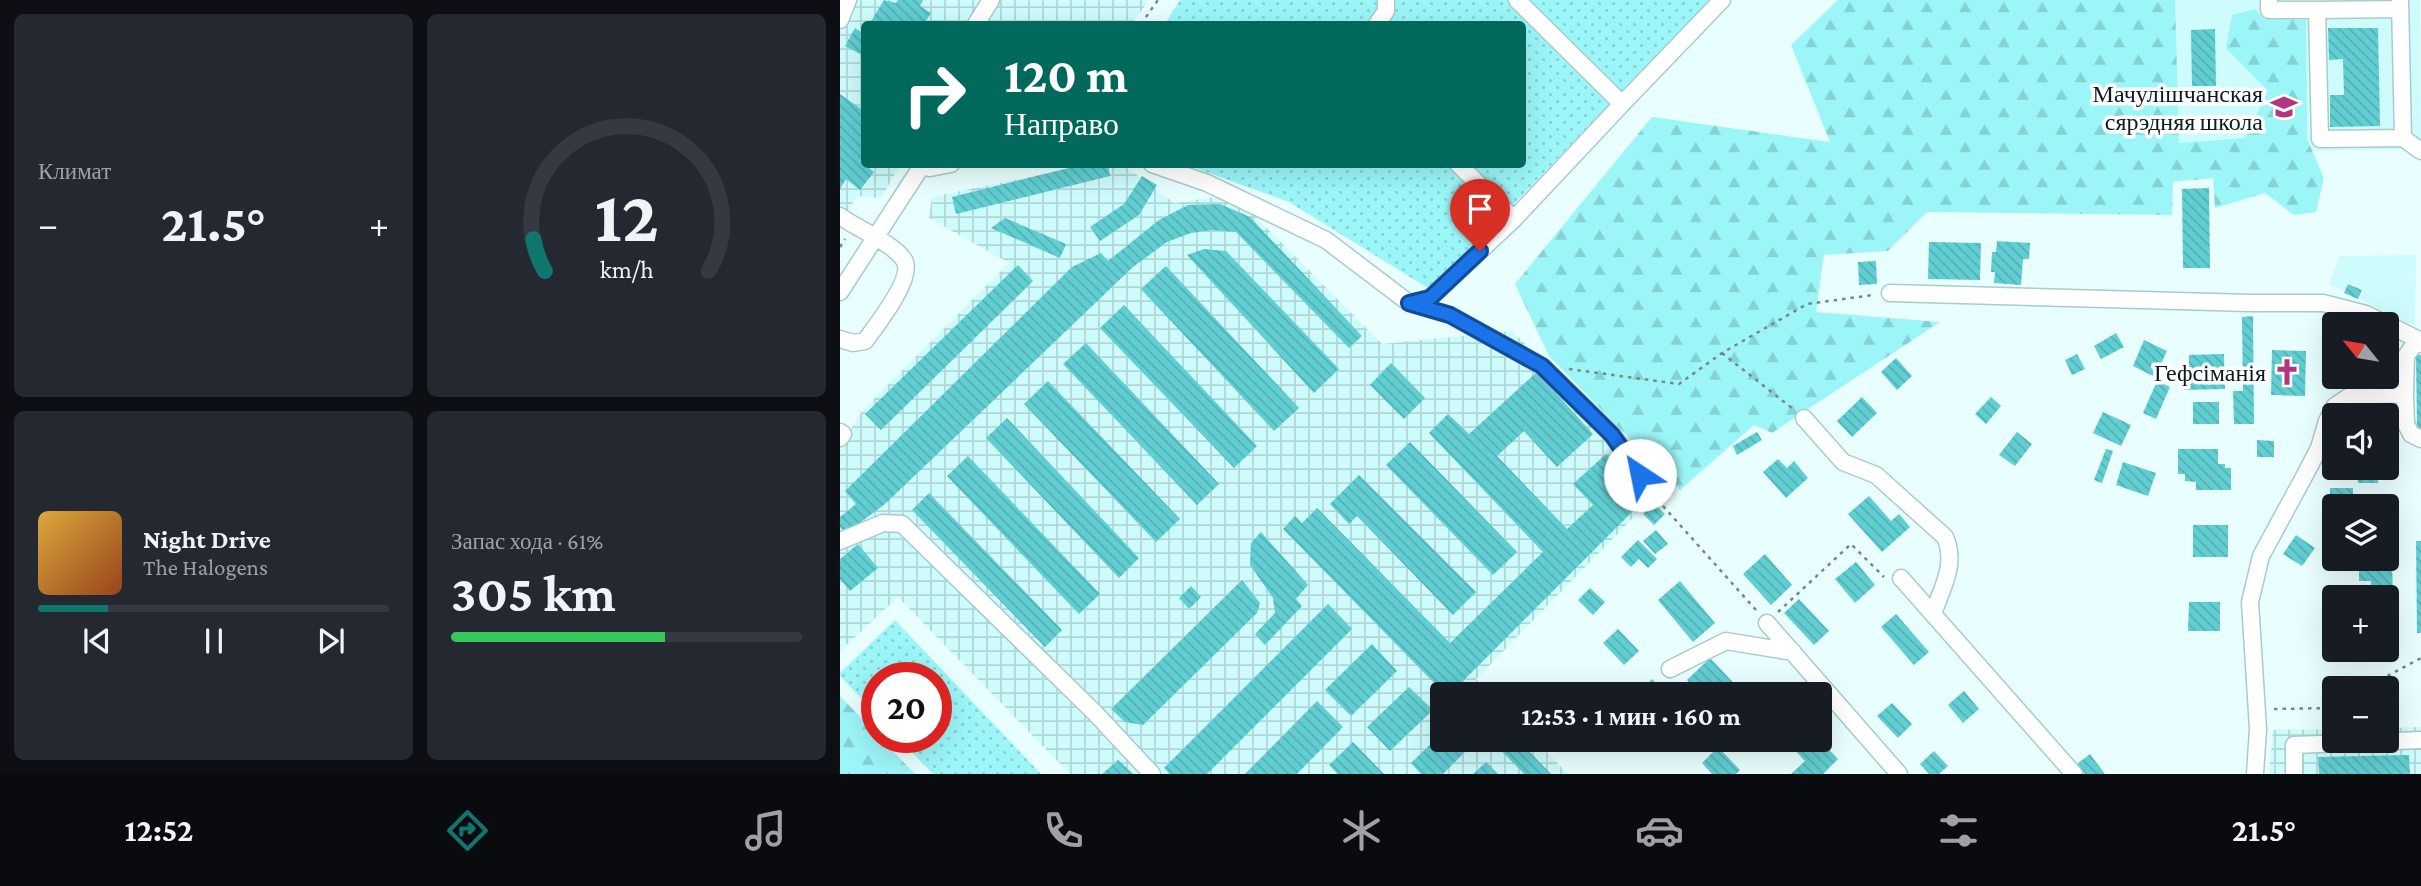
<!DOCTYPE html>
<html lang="ru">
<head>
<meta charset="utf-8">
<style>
	body { margin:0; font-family:"Crimson Pro",serif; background:#242831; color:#f1f3f6; height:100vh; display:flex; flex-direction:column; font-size:26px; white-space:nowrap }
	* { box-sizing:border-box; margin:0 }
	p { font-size:23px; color:#9ea1a6 }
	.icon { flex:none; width:38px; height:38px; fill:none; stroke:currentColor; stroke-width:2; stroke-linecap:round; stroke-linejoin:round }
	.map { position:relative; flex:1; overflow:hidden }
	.drawer { display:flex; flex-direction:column; gap:14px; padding:14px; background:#0d0f14; width:840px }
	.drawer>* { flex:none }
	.hud { position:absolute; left:21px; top:21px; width:665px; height:147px; border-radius:7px; box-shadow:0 7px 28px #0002; background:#00695c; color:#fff; overflow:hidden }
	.needle { width:46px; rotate:300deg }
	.fabs { position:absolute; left:1482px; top:312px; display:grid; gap:14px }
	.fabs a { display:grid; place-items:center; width:77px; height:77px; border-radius:7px; background:#171b24; box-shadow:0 7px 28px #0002; font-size:35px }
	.speed { position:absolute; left:21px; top:662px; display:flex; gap:14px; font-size:35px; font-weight:700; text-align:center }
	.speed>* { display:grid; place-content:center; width:91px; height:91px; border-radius:50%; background:#171b24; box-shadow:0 7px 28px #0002; line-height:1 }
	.speed .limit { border:10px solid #d22; background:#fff; color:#111 }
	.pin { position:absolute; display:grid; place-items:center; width:60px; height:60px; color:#fff; margin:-72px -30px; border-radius:50% 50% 50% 0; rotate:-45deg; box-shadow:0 0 7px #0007 }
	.pin .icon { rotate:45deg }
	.me { position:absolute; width:77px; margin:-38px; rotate:326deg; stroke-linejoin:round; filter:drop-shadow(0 0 5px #0008) }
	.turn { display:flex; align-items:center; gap:24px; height:147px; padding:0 28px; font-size:32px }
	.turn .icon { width:91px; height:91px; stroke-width:2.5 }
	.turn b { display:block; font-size:49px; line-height:60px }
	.big { font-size:52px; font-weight:700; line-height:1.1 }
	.drawer .widget { flex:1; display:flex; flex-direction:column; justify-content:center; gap:10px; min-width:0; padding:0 24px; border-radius:10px; background:#242831 }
	.drawer .dial { align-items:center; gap:0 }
	.dial svg { height:182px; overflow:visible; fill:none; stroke:#363941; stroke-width:7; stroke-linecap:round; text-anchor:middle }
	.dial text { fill:#f1f3f6; stroke:none }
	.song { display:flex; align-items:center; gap:21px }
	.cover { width:84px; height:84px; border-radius:10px; background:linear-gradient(135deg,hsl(40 70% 55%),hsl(20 70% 35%)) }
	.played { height:7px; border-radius:4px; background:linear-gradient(90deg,#0f766e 20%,#363941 20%) }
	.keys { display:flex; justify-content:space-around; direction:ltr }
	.heat { display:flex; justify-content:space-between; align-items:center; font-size:38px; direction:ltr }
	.charge { height:10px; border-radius:5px; background:linear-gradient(90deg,#34c759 61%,#363941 0) }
	.drawer .tiles { flex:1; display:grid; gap:14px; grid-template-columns:repeat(2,1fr) }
	.trip { position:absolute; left:590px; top:682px; width:402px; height:70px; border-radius:7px; background:#171b24; box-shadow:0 7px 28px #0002; font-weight:700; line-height:70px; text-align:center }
	.tab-bar { display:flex; height:112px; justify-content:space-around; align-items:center; background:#090b0e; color:#9ea1a6 }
	.tab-bar .icon { width:49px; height:49px }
	.tab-bar .active { color:#0f766e }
	.tab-bar b { font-size:32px; color:#f1f3f6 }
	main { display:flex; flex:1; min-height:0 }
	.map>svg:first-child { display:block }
</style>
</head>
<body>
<main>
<section class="drawer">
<div class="tiles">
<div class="widget"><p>Климат</p>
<div class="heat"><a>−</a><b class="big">21.5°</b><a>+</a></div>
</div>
<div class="widget dial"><svg viewBox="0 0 100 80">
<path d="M14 69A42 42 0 1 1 86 69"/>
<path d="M14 69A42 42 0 0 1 9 55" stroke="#0f766e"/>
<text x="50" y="56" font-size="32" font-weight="700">12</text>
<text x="50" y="72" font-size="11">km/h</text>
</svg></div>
<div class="widget">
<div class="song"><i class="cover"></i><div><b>Night Drive</b><p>The Halogens</p></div></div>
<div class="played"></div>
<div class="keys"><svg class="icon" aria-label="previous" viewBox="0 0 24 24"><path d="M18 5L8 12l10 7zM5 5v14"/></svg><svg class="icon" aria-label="pause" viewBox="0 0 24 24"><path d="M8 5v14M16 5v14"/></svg><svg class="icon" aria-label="next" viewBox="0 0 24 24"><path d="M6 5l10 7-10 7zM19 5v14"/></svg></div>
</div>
<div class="widget"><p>Запас хода · 61%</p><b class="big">305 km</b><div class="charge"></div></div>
</div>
</section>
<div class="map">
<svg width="1581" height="774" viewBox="0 0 1581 774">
	<defs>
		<pattern id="industrial-grid" width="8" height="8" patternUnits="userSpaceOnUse" patternTransform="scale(1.75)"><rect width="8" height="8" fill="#cefbfc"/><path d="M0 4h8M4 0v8" fill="none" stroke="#b0d7d7"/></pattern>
		<pattern id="grass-dots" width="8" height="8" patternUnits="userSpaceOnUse" patternTransform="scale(1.75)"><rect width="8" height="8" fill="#9cf6f8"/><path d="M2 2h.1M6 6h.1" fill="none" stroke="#85d2d4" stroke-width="1.8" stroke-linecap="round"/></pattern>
		<pattern id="forest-firs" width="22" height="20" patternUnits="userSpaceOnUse" patternTransform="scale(1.75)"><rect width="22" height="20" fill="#9cf6f8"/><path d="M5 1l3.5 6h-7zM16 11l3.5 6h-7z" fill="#85d2d4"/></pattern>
		<pattern id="building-back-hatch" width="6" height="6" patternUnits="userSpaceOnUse" patternTransform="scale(1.75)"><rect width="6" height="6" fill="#61ced2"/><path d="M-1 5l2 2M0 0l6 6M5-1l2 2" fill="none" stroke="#53b0b4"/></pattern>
	</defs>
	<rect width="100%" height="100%" fill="#e9fefe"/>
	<path fill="#cefbfc" d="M1306 0H1580L1581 149 1309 154Z
		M1576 255 1575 326 1520 299 1523 289 1508 282 1503 291 1489 284 1500 256Z"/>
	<path fill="url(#industrial-grid)" d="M0 0H309L292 24H24V164L60 165 41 198 17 196 0 223Z
		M282 164 334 203 375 197 414 215 542 344 672 331 827 483 636 679 651 695H602V740H695L728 774H230L58 597 0 651V447L22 411 169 263 89 218 92 197 248 165Z
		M1581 727V774H1429L1433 730 1494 729V740H1547V728Z"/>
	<path fill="url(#grass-dots)" d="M340 0H870L591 290 449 202 347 165 682 164V24H325Z
		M55 620 201 774H93L57 737H96V677H37V715L0 676V673Z"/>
	<path fill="url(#forest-firs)" d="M998 0H1335L1339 143 1405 138 1428 91 1386 48 1392 15 1415 9 1424 19 1466 20 1467 139 1484 178 1476 212 1454 215 1425 193 1375 208 1373 178 1333 182 1332 215 1087 212 1048 251 984 255 976 312 1100 322 932 433 914 425 840 490 709 356 675 284 812 117 990 142 951 45Z
		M0 696 37 734V737H39L75 774H0Z"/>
	<path fill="url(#building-back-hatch)" d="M44 0 56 3 58 0H83L80 6 91 13 84 24H32L30 23Z
		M15 28 24 34V56L5 46Z
		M1488 28H1538L1540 126 1490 127V95H1504L1503 59 1489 60Z
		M1375 29 1376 86H1352L1351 30Z
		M0 94 24 111V155L20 161 34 172 20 190 6 179 0 189Z
		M245 164H268L270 176 116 214 112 197Z
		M302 176 317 185 299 215 260 241 250 227 284 204Z
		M1369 188 1370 268H1343L1342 189Z
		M380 204 410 217 522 336 509 348 396 232 372 230 351 233 327 242 293 267 45 504 5 534 0 527V517L16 504 5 491 232 267 261 253 268 261 319 220 348 205Z
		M165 218 226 244 220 258 151 228Z
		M1157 241 1190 243 1189 259H1183L1181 285 1154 283 1155 272H1151L1152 252H1156Z
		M1089 242 1141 243 1140 280 1088 279Z
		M364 249 386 251 499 369 474 393 347 255Z
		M1036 261 1037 284 1019 285 1018 262Z
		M178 265 193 281 41 430 25 414Z
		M326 266 459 408 434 431 301 289Z
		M1508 284 1522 290 1518 299 1504 293Z
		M284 305 417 446 394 468 260 328Z
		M1413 316 1414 424H1394L1393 391H1403L1402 317Z
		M1276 333 1284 347 1261 359 1254 346Z
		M1304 340 1327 351 1315 377 1293 366Z
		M246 343 379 484 357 505 223 364Z
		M1432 350 1466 351 1465 396 1431 395Z
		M1237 354 1245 369 1232 375 1225 360Z
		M1384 354 1385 389 1344 390 1343 370 1349 369V355Z
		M1576 355H1581V429H1577Z
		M1056 358 1072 376 1057 390 1041 372Z
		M551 363 585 398 564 419 530 385Z
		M697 372 753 434 717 467 684 431 657 456 727 529 753 505 733 484 766 454 807 497 622 682 634 695H606L443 529 455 516 462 523 477 508 610 643 703 552 589 433 608 414 629 434Z
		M208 381 340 519 316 542 184 404Z
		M1317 381 1330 387 1316 419 1303 413Z
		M1022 397 1037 413 1012 437 997 421Z
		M1151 397 1161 406 1146 424 1135 414Z
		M1353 402H1379V424H1353Z
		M1263 412 1291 425 1281 446 1253 433Z
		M167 418 299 558 279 578 146 438Z
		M917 432 922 440 897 455 893 446Z
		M1177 432 1192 444 1175 466 1159 455Z
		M1417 440 1434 441V457H1417Z
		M570 442 677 552 653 575 546 465Z
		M1266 449 1273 451 1262 483 1254 480Z
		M1338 449H1378V464H1385V468H1391V490H1356V482L1345 481V474H1338Z
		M128 456 260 594 239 614 107 476Z
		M938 459 947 468 954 461 968 478 946 498 923 472Z
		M1283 462 1316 473 1308 496 1276 485Z
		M1517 467H1538V483H1518Z
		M519 475 636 592 613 615 517 516 509 524 490 504Z
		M1490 488H1513V506H1490Z
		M89 493 222 630 205 647 72 510Z
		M1029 496 1051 521 1059 514 1070 527 1042 552 1008 514Z
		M814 503 825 514 814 525 803 514Z
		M1353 525H1388V557H1353Z
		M816 530 828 544 815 554 803 541Z
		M421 532 468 585 456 599 462 606 425 645 415 634 435 613 433 598 410 565 411 543Z
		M1456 535 1475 548 1462 566 1443 554Z
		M798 540 817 559 808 568 799 559 791 567 781 557Z
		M1576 541H1581V633H1577Z
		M18 544 38 568 10 591 0 579V559Z
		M925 554 952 585 931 605 903 574Z
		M1016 562 1035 585 1015 603 995 579Z
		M1552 564 1553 595H1531V581H1519V565Z
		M402 580 420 603 417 613 303 725 285 722 271 709Z
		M840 581 875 623 853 642 818 600Z
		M351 586 361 597 349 609 339 598Z
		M750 588 765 602 753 615 738 600Z
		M959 599 989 631 974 645 944 613Z
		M1349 602H1380V631H1348Z
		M488 604 512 629 367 774H330L324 768Z
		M1056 614 1089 652 1074 665 1041 627Z
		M778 629 799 651 784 665 763 643Z
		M532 644 557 671 511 716 485 690Z
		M870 658 905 695H862L847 680Z
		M812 679 828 695H800L798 693Z
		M569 687 593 710 550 751 527 727Z
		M1124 691 1139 709 1123 723 1108 705Z
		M477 701 503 727 457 774H405Z
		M1052 703 1072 724 1058 738 1037 716Z
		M602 733V740H625L631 746 603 774H581L571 763Z
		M651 740H678L711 774H684Z
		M945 740H980L998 759 983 774H951L965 761Z
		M513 742 544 774H498L489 765Z
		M878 747 900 770 896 774H872L862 763Z
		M1094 751 1108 766 1099 774H1089L1080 764Z
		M1250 754 1265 774H1245L1237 764Z
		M1569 755 1570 774H1479L1478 757Z
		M278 760 293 774H262Z
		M646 762 658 774H633Z"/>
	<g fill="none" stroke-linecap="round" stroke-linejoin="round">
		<defs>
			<path id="minor" d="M1429 0V10H1477L1480 139 1563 138 1581 151
				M1560 0 1563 138
				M1477 10 1560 9
				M0 20 8 0
				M136 24 151 0
				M537 24 546 11V0
				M782 104 882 0
				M312 164 367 183 486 240 569 303 610 315 702 366 773 435 813 495
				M618 164 674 219
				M83 166 90 168 111 164
				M0 216C17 229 52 242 64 260 75 277 36 326 25 341L13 343 0 339
				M0 292 83 164
				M1050 293 1410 303H1483L1526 314 1546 324
				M571 303 590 298 674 219 782 104 677 0
				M1547 324 1581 341
				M1581 343 1573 346 1566 356 1565 394 1566 424 1571 434 1581 439
				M964 418 1003 462 1036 475 1105 537C1117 564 1102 588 1093 614
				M0 432 3 434 0 438
				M0 541 43 523 62 524 255 713 312 774
				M1061 578 1234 774
				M927 623 1059 774
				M830 669 886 641 953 652
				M1415 774 1418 729 1410 602 1421 556 1466 473 1479 448 1487 421 1495 406 1510 396 1565 394
				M1454 774V745L1581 740"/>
		</defs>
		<use href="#minor" stroke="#a9cbcc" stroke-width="19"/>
		<path stroke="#778788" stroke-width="2.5" stroke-dasharray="3.5 5" stroke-linecap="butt" d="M301 24 318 0
			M0 247 5 239
			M882 353 953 409
			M729 369 839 384 882 353 967 304 1033 295
			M823 506 916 610
			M938 612 1011 544 1044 577
			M1525 688 1581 658
			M1434 709 1489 708 1494 705"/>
		<use href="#minor" stroke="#fff" stroke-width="16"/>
	</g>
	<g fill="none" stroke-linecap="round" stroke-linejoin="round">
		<defs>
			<path id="route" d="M640 251 590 298 569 303 610 315 702 366 772 435 800 475"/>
		</defs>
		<use href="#route" stroke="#114b97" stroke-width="18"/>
		<use href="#route" stroke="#1a73e8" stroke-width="12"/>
	</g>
	<defs>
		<symbol id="school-bare" viewBox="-9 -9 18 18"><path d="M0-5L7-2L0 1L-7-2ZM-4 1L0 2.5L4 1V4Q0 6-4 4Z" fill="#b33480" stroke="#fff" stroke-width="2.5" paint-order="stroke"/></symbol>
		<symbol id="church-bare" viewBox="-9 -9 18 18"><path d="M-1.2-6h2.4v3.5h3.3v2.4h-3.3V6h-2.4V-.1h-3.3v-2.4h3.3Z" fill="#b33480" stroke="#fff" stroke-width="2.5" paint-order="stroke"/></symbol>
	</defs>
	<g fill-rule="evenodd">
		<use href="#school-bare" x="1425" y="88" width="38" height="38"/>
		<use href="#church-bare" x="1428" y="353" width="38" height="38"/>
	</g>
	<g text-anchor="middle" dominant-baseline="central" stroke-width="7" stroke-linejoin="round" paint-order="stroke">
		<g font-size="24" fill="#0e1a1b" stroke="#fff" text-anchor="end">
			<text x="1423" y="93">Мачулішчанская<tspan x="1423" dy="28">сярэдняя школа</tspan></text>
			<text x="1426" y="372">Гефсіманія</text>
		</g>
	</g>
</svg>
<div class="fabs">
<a><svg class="needle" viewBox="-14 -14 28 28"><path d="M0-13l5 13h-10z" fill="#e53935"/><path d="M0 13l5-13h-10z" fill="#9ea1a6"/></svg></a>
<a><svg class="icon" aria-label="sound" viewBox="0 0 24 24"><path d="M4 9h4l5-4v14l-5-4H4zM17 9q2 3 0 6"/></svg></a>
<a><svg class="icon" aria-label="layers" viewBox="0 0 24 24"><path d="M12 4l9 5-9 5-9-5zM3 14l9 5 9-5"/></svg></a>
<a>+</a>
<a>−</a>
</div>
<div class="speed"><div class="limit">20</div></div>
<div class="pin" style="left:640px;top:251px;background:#d93025"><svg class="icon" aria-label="arrive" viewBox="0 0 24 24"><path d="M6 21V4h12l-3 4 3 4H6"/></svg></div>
<svg class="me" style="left:800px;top:475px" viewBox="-20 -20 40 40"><circle r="19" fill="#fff"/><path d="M0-13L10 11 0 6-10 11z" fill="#1a73e8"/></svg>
<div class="trip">12:53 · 1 мин · 160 m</div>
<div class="hud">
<div class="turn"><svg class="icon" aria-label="right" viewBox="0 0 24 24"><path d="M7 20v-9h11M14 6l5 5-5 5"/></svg><div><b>120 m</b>Направо</div></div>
</div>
</div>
</main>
<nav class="tab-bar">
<b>12:52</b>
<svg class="icon active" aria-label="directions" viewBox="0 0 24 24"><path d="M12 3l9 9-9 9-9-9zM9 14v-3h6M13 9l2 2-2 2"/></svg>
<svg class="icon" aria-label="music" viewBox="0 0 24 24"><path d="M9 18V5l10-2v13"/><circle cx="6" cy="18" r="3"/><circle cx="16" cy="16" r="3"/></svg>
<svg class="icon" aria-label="phone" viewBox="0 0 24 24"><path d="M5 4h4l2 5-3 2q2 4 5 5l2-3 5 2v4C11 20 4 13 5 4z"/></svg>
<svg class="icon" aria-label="climate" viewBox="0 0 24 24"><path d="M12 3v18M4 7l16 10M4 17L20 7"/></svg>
<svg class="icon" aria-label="car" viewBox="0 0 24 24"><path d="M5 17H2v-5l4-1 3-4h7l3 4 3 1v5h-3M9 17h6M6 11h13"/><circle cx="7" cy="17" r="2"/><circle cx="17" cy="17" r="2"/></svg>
<svg class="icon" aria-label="filters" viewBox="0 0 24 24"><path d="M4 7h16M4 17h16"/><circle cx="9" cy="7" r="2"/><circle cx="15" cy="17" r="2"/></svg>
<b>21.5°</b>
</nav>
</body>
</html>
